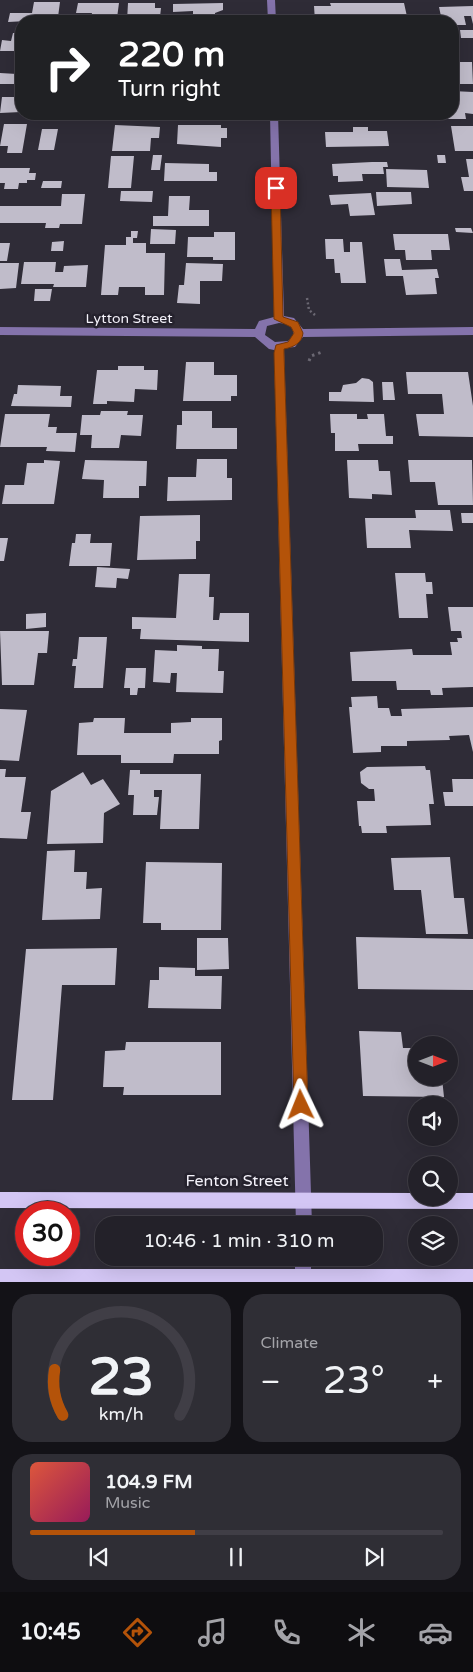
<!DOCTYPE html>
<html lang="en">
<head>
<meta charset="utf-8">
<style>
	body { margin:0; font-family:"Varela Round",sans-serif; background:#2f2e35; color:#f1f3f6; height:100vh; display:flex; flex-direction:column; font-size:19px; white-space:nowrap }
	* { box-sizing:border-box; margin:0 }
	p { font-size:16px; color:#a3a3a8 }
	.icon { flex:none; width:28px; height:28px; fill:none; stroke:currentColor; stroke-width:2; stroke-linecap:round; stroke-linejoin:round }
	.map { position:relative; height:1282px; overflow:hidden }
	.sheet { display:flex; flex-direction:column; gap:12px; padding:12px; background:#131217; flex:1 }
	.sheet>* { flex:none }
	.hud { position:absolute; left:15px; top:15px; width:444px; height:105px; border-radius:20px; box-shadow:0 5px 20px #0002,0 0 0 1px #403e46; background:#202124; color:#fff; overflow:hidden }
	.needle { width:32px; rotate:90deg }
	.controls { position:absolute; left:408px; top:1036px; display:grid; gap:10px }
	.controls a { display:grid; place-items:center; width:50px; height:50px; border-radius:50%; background:#232129; box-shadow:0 5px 20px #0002,0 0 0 1px #403e46; font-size:25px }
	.speed { position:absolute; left:15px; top:1201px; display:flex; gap:10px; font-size:25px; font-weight:700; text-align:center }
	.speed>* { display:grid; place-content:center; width:65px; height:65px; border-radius:50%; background:#232129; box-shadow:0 5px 20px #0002,0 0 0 1px #403e46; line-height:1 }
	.speed .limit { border:8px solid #d22; background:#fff; color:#111 }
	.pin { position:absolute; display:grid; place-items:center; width:42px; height:42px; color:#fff; margin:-21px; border-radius:10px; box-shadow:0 2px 8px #0006 }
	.me { position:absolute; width:55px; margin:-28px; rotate:358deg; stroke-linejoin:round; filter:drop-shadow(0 0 4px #0008) }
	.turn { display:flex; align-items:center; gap:18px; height:105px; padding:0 20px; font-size:22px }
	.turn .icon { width:65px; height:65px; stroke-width:2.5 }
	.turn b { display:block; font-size:35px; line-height:42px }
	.big { font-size:38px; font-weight:600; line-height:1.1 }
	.sheet .tile { flex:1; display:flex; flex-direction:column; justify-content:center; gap:8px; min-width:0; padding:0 18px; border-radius:20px; background:#2f2e35 }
	.sheet .dial { align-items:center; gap:0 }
	.dial svg { height:130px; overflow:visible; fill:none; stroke:#403e46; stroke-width:7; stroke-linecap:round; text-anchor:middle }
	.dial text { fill:#f1f3f6; stroke:none }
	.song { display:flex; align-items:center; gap:15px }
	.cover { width:60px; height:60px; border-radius:8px; background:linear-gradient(135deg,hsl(10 70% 55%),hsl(330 70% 35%)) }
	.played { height:5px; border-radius:2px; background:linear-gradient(90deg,#b45309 40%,#403e46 40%) }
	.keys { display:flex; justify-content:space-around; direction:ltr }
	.heat { display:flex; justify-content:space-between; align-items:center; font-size:28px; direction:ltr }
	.sheet .tiles { flex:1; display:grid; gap:12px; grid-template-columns:1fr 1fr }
	.tile:last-child { grid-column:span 2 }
	.trip { position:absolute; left:95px; top:1216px; width:288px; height:50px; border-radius:20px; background:#232129; box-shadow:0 5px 20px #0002,0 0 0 1px #403e46; font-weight:600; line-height:50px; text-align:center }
	.menu { display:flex; height:80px; justify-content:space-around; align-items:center; background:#0e0d10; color:#a3a3a8 }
	.menu .icon { width:35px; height:35px }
	.menu .on { color:#b45309 }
	.menu b { font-size:22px; color:#f1f3f6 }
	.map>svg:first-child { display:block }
</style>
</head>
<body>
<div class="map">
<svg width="473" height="1282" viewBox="0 0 473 1282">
	<rect width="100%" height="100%" fill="#2f2c37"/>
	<path fill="#c0bcca" d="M34 2H60L58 17H28L27 21 8 22 10 13H32Z
		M78 3H119L117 18H109V21H90L92 13H76Z
		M128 3H155V8H161L160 17 144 18V21H127Z
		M223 3V10L215 13V19H211V21H193V11L173 12V4Z
		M330 3H404L408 21H383L382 15H337L338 21H315L314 6H331Z
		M473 6V24L471 16H464L466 25H452V21H442L439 7Z
		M460 30H473V38H461Z
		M13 33H21V51H0L2 40 11 41Z
		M452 62H472L473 84H453Z
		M18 65H21V84H0V73L17 74Z
		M452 91 473 92V114L465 113 466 119H446L445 114H452Z
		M2 97H21V112L0 113Z
		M61 114H84V117H61Z
		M92 114H109V121H91Z
		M381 114H406L407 120 383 121Z
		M4 124H27L22 153H7L8 146H0Z
		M115 125 160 127 159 138H151L150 151H112Z
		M178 125H221V128H227V138H221V147L177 144Z
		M451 126H473V151H455Z
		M353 127H368V131H387L389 146 326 147 325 132H353Z
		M42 129H58L54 150H38Z
		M153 155H162L160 170H151Z
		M437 155H445L446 163H438Z
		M111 156H134L131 188H108Z
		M466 159H473V191H464L461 177H469Z
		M372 162H387L388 167H383L384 174H362L363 181 338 182V176H333L332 164Z
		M165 163 209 164V172H217V181H164Z
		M0 168H30L29 173H36L35 180H27V183H19L18 189H4L5 183H0Z
		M386 169 427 170 429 188 387 187Z
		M43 181H62L61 188H41Z
		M121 191H153L152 202 120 201Z
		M376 192H411L412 204 377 206Z
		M371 193 375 215 350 216 348 204 331 205 329 195Z
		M62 194H85L82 224H60L59 228H45L46 223H0V206H61Z
		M169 196H190L189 210H209V226H153V216H168Z
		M455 228H471L473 233 456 232Z
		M151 229 176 230 175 244H150Z
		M131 231H138L137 238H133V243H146V253H165L164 295H145V287H119L118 295H101L105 245H126V237H131Z
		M214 232H235V260H213V257H187L188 237H214Z
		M393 234H448L450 250H431L432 260H406L405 250H395Z
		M325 239H343L344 252H350V242H362L366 283H341L340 273H335L334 259H326Z
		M64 241 63 251H51L52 242Z
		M0 243H10L7 261H0Z
		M384 259H400L402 270 437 269 439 278H435L437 294 406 295 403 276H386Z
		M24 262H56L55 272H63L64 266 88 265 86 287H53L54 284H21Z
		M0 263H19L16 288 0 289Z
		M186 263 223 264 222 281H200V304L177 303 179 285H184Z
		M35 289H52L50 301H34Z
		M186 362H214V375H237V396H231V401H183Z
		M118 366H144V370H158L157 390 135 389 134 402 107 401V404H93L97 370H118Z
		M406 372H468L473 406V437L419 436 416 414H444L442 394H408Z
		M362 378 369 379 373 382 374 402 329 401V392H341L343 385 356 383Z
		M382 382H393L395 400H383Z
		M18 385 61 386 60 396H72L71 407 11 406 14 394H17Z
		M101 411H128L127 415H143L141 436 121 435 119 448H91L92 435H80L82 415H100Z
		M182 411H212V428H237V449H176L177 425H182Z
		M5 414H50L48 427H57L56 433H77L75 452 46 451 47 447H0Z
		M330 414H357V419H368L367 414H384L386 436H393V444H358L359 451H335V433H331Z
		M197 459H227V478H232V500L167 501 168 477H196Z
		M44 460 60 461 54 504H2L5 485H24L27 463H44Z
		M85 460 147 461 146 486H139V498H103L104 480 82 479Z
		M347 460H378L379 471H390L392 495 372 494V499L349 498Z
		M408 460H472L473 505H438L435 482H410Z
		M415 510H450L453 531 409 530 411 548H367L365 518H416Z
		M461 513H473V523H462Z
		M200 515V541H196V559L137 560 140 516Z
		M76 534H91L90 543H112L110 566H69L72 543H75Z
		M0 538H8L4 561H0Z
		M97 567 130 569 128 579 117 578 116 588 95 587Z
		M395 573H425L426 582H432L433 594H426L428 618H399Z
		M179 574H210L209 597H214L213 620H219L220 613H249V642L140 639 141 629H132V617L176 618Z
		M448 607H473V687L442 688 443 695H431L430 690H397L396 681H352L350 652 412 649 413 655H452L450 642H458L457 638H462L461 631H451Z
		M46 613V627L26 629V614Z
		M0 631H49L47 653H38L34 685H2Z
		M79 637H107L103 688H74L76 666H72L73 659H77Z
		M177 645 202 646V649H219L218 671H224L223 693 176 692 177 673H171L170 683 153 682 155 650 177 651Z
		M126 668H146L145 688H138L137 695H130V688H124Z
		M377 696 378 708H389L391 716H402L401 709 473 707V752L469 735 449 736 450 740 407 741V746H381V752L353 753 349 707H352L351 697Z
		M0 709 27 710 19 761 0 760Z
		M94 718H125L124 733H171V723L191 722V718H222V740L219 741V754H174L173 763H121V755H77L79 723 93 722Z
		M425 766 426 770H430L434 804H429L431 825 386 826 387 833H362L361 826H359L357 801H375L374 789H369L361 783 360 772 367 767Z
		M0 769H6L5 777H26L21 812H31L27 839 0 838Z
		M130 770H140V774H201L199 829H160L162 790H154V797H159L157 815H133L134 795H128Z
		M83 772 91 785 103 779 120 804 104 813 103 843 47 844 51 791Z
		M452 779H473V806H445L443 792H453Z
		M75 850 74 872H87L86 889 102 888 100 919 42 920 47 851Z
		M450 857 454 898H464L468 934H426L421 890H394L391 858Z
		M146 862 222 863 221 930H161V923H143Z
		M356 937 473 939V990L358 989Z
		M197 938H228L229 969 197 970Z
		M117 948 115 985H62L53 1100H12L26 949Z
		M159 967 195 968V976H222L221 1009 148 1008 150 980H159Z
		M359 1031 401 1032 403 1048H416V1078H442L444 1097 363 1096Z
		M126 1042H221V1095H123L124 1087H103L105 1051 125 1050Z"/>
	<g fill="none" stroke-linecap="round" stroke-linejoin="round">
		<path stroke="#6b6873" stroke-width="2.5" stroke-dasharray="2 2.5" stroke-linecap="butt" d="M307 298 309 310 315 315"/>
		<path stroke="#6b6873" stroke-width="3" stroke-dasharray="2.5 4" stroke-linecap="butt" d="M309 361 311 356 322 352"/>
		<path fill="#8473ab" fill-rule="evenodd" d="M267 0H275L276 21H268Z
			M270 114H278L284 316 294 318 303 329 473 327V335L303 337 295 347 284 348 312 1225H296L274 350 269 349 255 337 0 335V327L255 329 259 321 274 317ZM279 323 287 324 293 329V336L288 341 275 342 265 335 267 326Z
			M295 1258H311V1282H295Z"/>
		<path fill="#d3c6f4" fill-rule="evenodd" d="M0 1192 416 1193V1198H449V1193H473V1209L0 1208Z
			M0 1269H473V1282H0Z"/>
	</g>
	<path fill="#b45309" stroke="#753606" d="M276 185 280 188 283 317 298 322 303 333C302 343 294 347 284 349V353L308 1105 306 1110 301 1113 296 1110 294 1105 274 353 276 345 288 342 294 333 291 327 274 319 271 188Z"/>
	<g text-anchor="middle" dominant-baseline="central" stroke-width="5" stroke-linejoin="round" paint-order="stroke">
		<g font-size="14" fill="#f4f2fa" stroke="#25222d">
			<text x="129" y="318">Lytton Street</text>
		</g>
		<g font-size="16" fill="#f4f2fa" stroke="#25222d">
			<text x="237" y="1181">Fenton Street</text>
		</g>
	</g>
</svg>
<div class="controls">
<a><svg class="needle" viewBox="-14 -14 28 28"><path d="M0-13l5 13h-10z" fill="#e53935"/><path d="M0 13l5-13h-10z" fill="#a3a3a8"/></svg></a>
<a><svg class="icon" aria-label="sound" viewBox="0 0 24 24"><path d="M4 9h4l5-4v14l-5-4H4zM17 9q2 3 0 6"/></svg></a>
<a><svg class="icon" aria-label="search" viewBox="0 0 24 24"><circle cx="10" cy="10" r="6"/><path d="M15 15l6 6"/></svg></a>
<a><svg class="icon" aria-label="layers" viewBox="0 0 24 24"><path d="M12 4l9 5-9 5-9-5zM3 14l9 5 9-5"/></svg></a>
</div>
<div class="speed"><div class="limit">30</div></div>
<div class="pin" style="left:276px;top:188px;background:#d93025"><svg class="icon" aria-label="arrive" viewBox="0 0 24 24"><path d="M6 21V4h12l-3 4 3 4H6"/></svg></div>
<svg class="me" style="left:301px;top:1105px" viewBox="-20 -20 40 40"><path d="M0-17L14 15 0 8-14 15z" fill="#b45309" stroke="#fff" stroke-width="4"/></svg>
<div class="trip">10:46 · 1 min · 310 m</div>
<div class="hud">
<div class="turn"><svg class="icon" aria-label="right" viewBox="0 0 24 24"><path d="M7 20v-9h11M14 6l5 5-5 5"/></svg><div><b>220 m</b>Turn right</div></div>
</div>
</div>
<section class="sheet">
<div class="tiles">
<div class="tile dial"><svg viewBox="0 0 100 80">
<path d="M14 69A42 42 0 1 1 86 69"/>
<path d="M14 69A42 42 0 0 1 9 41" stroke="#b45309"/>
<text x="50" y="56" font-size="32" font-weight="700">23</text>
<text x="50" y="72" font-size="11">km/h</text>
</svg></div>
<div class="tile"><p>Climate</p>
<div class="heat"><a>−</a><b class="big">23°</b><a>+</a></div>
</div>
<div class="tile">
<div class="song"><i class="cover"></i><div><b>104.9 FM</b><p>Music</p></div></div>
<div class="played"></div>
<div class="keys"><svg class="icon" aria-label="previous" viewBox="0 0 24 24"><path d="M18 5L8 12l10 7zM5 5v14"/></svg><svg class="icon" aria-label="pause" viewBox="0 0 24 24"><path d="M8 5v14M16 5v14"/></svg><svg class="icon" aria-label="next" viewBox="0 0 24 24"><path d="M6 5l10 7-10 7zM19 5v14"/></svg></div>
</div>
</div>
</section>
<nav class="menu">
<b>10:45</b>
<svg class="icon on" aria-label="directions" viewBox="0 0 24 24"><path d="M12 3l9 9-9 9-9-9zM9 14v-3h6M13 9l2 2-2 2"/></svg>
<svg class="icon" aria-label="music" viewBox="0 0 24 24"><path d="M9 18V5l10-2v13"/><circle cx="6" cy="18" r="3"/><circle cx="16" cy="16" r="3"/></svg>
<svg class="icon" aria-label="phone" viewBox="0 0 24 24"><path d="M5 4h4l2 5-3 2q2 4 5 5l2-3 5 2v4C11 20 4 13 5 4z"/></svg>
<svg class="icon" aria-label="climate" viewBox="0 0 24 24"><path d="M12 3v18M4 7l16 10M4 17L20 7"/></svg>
<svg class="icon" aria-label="car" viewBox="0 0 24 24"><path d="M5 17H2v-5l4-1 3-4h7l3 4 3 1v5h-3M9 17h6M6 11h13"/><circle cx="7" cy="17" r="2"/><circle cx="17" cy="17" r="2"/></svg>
</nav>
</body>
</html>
